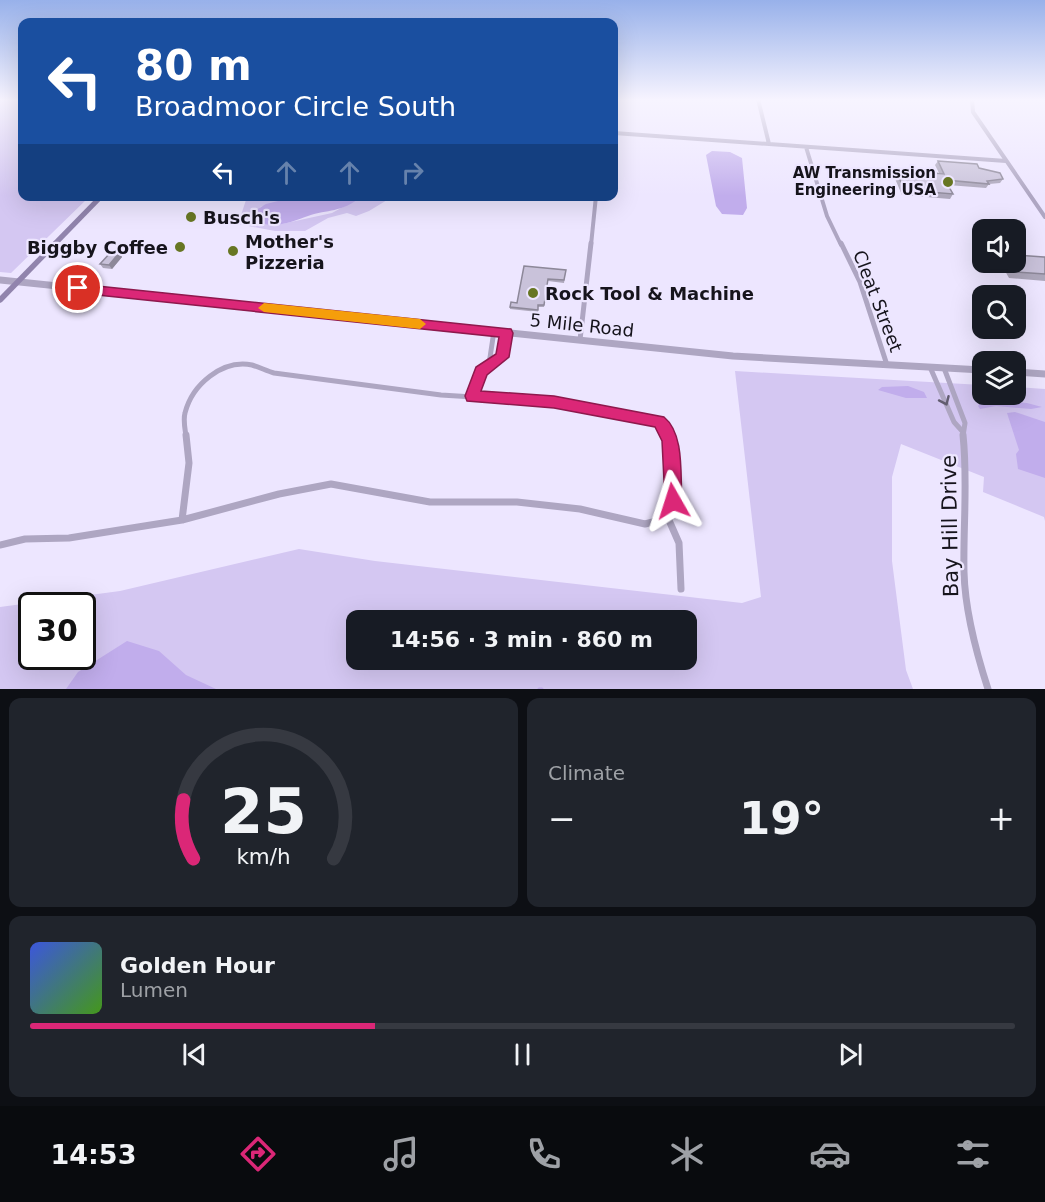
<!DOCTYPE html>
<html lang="en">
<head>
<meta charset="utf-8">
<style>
	body { margin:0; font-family:"DejaVu Sans",sans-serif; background:#20242c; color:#f1f3f6; height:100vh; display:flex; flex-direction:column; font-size:22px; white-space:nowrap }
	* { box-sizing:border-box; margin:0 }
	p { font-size:20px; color:#9ea1a6 }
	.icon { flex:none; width:33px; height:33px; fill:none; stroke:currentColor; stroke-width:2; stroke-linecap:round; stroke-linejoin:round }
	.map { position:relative; height:689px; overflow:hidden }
	.sheet { display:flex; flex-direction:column; gap:9px; padding:9px; background:#0d0f14; flex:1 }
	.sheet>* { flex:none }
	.guide { position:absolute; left:18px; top:18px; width:600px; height:183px; border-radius:12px; box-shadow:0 6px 24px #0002; background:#1a4fa0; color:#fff; overflow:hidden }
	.tools { position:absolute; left:972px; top:219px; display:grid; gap:12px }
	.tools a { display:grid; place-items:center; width:54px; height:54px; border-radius:12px; background:#171b24; box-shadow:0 6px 24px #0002; font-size:30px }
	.speed { position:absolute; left:18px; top:592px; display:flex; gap:12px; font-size:30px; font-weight:700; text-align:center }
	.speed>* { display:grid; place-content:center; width:78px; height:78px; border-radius:50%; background:#171b24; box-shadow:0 6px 24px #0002; line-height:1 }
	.speed .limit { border:3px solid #111; border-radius:9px; background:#fff; color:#111 }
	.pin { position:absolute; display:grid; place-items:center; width:51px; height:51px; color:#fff; margin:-26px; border:3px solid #fff; border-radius:50%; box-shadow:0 2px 6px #0007 }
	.me { position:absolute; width:66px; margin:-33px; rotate:354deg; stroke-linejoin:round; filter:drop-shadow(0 0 4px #0008) }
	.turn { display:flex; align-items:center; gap:21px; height:126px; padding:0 18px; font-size:27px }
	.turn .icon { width:78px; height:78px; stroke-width:2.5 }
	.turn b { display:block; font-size:42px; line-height:51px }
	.lanes { display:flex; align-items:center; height:57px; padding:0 18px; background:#0003; justify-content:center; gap:30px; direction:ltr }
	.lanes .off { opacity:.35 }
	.big { font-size:45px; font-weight:600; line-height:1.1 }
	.sheet .widget { flex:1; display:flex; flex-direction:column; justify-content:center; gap:9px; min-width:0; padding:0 21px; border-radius:12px; background:#20242c }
	.sheet .dial { align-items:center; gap:0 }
	.dial svg { height:156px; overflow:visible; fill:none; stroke:#363941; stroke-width:7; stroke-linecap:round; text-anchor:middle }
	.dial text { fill:#f1f3f6; stroke:none }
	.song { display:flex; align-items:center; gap:18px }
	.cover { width:72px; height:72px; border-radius:9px; background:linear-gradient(135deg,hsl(230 70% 55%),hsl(100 70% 35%)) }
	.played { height:6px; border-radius:3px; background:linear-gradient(90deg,#db2777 35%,#363941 35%) }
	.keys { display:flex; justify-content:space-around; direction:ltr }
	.heat { display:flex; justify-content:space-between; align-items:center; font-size:33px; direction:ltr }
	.sheet .tiles { flex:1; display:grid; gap:9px; grid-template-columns:1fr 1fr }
	.widget:last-child { grid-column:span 2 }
	.trip { position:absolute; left:346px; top:610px; width:351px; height:60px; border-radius:12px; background:#171b24; box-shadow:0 6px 24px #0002; font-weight:600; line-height:60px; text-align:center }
	.tabs { display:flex; height:96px; justify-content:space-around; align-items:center; background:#090b0e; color:#9ea1a6 }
	.tabs .icon { width:42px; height:42px }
	.tabs .current { color:#db2777 }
	.tabs b { font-size:27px; color:#f1f3f6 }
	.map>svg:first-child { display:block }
</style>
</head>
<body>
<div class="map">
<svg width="1045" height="689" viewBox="0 0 1045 689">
	<rect width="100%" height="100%" fill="#ede6ff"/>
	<path fill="#d4c7f2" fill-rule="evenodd" d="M0 99H22V196L89 197 11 273 0 272Z
		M247 197H294L260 207 257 220 277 225 332 213 361 197H392L369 211 356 216 347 213 328 218 305 231H275L238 224Z
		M735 371 982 385V394H1016V387L1045 389V521L1044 517 983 492 984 477 901 444 892 477V561L906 670 913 689H0V607L120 591 299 549 375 561 742 603 761 597ZM32 606H82V657H32ZM357 621H687V660H357Z"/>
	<path fill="#c1adec" d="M712 151 730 152 742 158 747 208 743 215 722 214 716 206 706 155Z
		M294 197V196L361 197C341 213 328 209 308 216 292 222 262 234 251 213L266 204Z
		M908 386 924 392 927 398H906L878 390 882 387Z
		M982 400 1027 403 1042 407 1031 409 996 406 980 409 978 406Z
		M1015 412 1045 422V478L1018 469 1016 454 1019 450 1007 413Z
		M127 641 159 651 186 675 216 689H66L78 672Z"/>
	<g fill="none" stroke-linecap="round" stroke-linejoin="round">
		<path stroke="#c1adec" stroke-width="3" d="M539 689H542"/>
		<path stroke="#aea6c2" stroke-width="4" d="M758 99 769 144
			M972 99 973 112 1045 217
			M614 133 1006 161
			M806 147 827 216 841 245
			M591 245 596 196"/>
		<path stroke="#aea6c2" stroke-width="5" d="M841 243 860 282 887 365
			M580 340 591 243
			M489 364 494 331
			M930 367 954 422 963 432
			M944 368 965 423 963 436
			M472 396 481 371 502 357 507 333
			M186 436C185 429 183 420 185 413 192 385 222 359 252 365 259 367 267 371 274 373L441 395 554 402 605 413 649 417 665 427 668 436"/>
		<path stroke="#aea6c2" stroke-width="7" d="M963 435C968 481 963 526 964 572 965 612 976 652 988 689
			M668 518 679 543 681 589
			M182 520 189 463 186 435
			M182 520 279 494 331 484 430 502H517L580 509 645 524 668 518 672 486 667 435
			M0 545 25 539 69 538 182 520"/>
		<path stroke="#aea6c2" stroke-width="7" d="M0 280 733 356 982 370
			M1016 372 1045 374"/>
		<path fill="#9184ad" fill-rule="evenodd" d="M98 196H105L2 302 0 303V296Z"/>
	</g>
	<path fill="#ada7bb" d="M938 161 979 168 1003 179 1000 183 989 184 986 188 948 185 953 194 950 199 902 195 893 174 895 170 939 173 935 165Z
		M119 253 122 257 112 269 103 268 100 264Z
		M1044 257H1045V281L1009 278 1000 262H1016Z
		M524 266 566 270 564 283 548 281 544 307H538V312L510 309V307L517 303Z"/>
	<path fill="#8d8899" d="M119 253 122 257 112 269 109 265Z"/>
	<path fill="#c9c2da" stroke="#8d8899" stroke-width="1.5" d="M938 161 977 164 979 168 1000 173 1003 179 987 181 989 184 945 180 953 194 905 190 895 170 944 174Z
		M111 252 119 253 109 265 100 264Z
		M1016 255 1044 257H1045V274L1015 272 1010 262H1016Z
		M524 266 566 270 564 280 548 279 544 305H538V310L510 307 511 302 517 303Z"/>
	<defs><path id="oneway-chevron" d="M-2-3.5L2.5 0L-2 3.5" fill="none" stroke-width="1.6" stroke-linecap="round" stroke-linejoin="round" transform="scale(1.5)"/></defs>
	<use stroke="#625d6f" href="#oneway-chevron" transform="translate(945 401) rotate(66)"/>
	<linearGradient id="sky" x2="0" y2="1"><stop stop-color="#98b1ea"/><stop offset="0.51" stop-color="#f7f4ff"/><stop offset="1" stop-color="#f7f4ff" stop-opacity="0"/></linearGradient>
	<rect width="1045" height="196" fill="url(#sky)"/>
	<path fill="#db2777" stroke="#8e194d" stroke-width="1.5" d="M78 284 511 329 513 333 509 357 487 375 481 391 554 396 664 417C685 434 680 476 682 501L679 507 673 509 667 507 665 501 662 441 655 427 554 408 467 401 465 396 476 367 496 354 499 337 78 293 71 288Z"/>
	<path fill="#f59e0b" d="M264 303 420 319 426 324 420 329 264 312 258 308Z"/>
	<g fill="#677623" stroke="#ede6ff" stroke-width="2">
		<circle cx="948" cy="182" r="6"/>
		<circle cx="191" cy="217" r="6"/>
		<circle cx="180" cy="247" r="6"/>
		<circle cx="233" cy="251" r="6"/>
		<circle cx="533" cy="293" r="6"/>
	</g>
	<g text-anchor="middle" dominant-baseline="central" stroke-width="4.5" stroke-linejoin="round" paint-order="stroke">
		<g font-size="15" font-weight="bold" fill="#16141c" stroke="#ede6ff" text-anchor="end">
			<text x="936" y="173">AW Transmission<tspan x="936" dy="17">Engineering USA</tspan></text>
		</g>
		<g font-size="18" font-weight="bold" fill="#16141c" stroke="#ede6ff" text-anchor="start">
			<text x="203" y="217">Busch's</text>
			<text x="245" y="241">Mother's<tspan x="245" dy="21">Pizzeria</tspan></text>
			<text x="168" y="247" text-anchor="end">Biggby Coffee</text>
			<text x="545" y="293">Rock Tool &amp; Machine</text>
		</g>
		<g font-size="18" fill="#16141c" stroke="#ede6ff">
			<text transform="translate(878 301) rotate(69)">Cleat Street</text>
			<text transform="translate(582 325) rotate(6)">5 Mile Road</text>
		</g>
		<g font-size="21" fill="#16141c" stroke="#ede6ff">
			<text transform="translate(950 526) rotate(-91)">Bay Hill Drive</text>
		</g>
	</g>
</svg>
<div class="tools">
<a><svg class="icon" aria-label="sound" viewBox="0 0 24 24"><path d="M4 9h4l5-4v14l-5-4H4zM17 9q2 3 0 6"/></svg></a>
<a><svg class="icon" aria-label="search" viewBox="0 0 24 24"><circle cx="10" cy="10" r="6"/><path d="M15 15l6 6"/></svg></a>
<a><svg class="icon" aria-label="layers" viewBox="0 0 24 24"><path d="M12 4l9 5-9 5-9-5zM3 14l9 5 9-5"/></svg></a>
</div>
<div class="speed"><div class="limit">30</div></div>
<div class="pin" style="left:78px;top:288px;background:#d93025"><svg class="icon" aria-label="arrive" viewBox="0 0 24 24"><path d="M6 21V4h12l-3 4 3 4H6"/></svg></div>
<svg class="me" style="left:673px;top:501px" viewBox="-20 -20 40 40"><path d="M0-17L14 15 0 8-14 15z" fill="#db2777" stroke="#fff" stroke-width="4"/></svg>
<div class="trip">14:56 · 3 min · 860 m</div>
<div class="guide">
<div class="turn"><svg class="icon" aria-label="left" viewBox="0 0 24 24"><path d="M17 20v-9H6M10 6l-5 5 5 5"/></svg><div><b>80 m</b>Broadmoor Circle South</div></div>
<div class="lanes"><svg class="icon" aria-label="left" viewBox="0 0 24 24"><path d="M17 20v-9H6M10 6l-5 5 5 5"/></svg><svg class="icon off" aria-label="ahead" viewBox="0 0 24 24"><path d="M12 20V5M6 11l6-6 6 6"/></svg><svg class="icon off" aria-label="ahead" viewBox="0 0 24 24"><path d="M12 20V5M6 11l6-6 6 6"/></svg><svg class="icon off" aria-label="right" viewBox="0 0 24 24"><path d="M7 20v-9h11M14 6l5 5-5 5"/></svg></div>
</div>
</div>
<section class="sheet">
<div class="tiles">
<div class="widget dial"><svg viewBox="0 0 100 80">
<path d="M14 69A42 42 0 1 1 86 69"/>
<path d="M14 69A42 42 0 0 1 9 39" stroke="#db2777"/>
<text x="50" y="56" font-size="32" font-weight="700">25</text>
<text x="50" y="72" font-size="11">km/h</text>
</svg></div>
<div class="widget"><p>Climate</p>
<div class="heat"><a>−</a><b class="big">19°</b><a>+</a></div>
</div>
<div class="widget">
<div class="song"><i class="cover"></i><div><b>Golden Hour</b><p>Lumen</p></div></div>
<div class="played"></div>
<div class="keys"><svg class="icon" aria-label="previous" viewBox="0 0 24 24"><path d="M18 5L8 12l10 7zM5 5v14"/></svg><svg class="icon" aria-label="pause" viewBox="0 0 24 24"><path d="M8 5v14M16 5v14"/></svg><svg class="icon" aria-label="next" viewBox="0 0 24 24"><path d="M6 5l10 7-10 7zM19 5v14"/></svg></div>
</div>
</div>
</section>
<nav class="tabs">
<b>14:53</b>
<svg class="icon current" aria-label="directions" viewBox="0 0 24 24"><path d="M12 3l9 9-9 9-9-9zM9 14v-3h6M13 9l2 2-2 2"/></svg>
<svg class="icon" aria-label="music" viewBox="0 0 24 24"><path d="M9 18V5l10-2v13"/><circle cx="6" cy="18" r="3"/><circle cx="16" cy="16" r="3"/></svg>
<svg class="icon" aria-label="phone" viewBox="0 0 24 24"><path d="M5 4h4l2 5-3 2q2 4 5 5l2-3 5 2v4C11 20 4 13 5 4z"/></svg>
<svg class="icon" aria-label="climate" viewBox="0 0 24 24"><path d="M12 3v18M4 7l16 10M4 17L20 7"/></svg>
<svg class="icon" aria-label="car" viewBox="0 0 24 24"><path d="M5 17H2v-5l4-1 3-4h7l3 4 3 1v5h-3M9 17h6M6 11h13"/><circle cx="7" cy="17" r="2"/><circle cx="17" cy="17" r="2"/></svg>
<svg class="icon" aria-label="filters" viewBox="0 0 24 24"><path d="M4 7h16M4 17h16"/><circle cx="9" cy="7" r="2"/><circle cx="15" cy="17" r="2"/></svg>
</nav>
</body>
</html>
